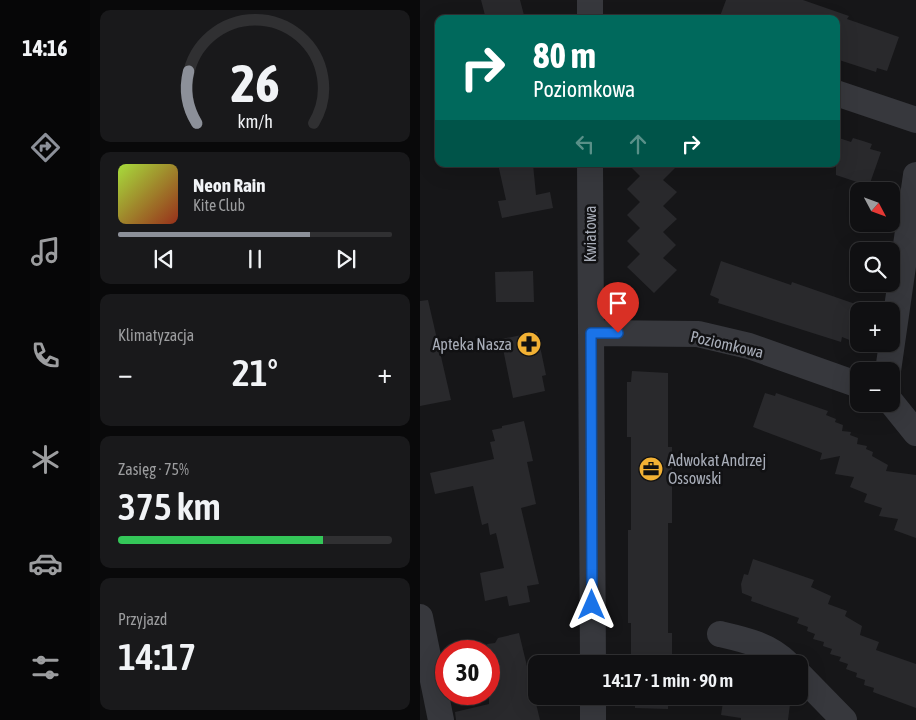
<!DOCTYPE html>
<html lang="pl">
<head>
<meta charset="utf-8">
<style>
	body { margin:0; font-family:"Asap Condensed",sans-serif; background:#19191b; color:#f1f3f6; height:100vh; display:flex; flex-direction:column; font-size:19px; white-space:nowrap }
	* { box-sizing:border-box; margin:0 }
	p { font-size:16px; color:#9c9d9f }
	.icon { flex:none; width:28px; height:28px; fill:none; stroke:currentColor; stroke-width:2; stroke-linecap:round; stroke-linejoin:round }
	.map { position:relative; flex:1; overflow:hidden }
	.details { display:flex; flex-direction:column; gap:10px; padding:10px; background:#09090a; width:330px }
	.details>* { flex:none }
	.top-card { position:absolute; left:15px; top:15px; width:405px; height:152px; border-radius:10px; box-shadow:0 5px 20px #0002,0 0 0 1px #303032; background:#00695c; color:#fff; overflow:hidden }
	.needle { width:32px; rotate:131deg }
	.tools { position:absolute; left:430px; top:182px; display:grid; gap:10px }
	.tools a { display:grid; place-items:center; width:50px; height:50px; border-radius:10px; background:#101012; box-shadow:0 5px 20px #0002,0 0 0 1px #303032; font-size:25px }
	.speed { position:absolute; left:15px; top:640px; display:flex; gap:10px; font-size:25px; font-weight:700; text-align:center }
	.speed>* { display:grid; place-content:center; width:65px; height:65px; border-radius:50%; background:#101012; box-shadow:0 5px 20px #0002,0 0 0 1px #303032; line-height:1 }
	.speed .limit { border:8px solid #d22; background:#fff; color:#111 }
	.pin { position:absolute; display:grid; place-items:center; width:42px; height:42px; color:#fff; margin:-51px -21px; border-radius:50% 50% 50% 0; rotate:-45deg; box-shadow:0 0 5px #0007 }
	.pin .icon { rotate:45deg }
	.me { position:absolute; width:55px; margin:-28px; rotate:0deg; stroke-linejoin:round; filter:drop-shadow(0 0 4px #0008) }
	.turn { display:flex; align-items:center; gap:18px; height:105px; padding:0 15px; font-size:22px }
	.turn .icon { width:65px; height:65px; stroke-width:2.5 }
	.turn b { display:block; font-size:35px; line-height:42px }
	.lanes { display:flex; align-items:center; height:48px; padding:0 15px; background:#0003; justify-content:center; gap:25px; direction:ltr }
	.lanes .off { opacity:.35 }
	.big { font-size:38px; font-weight:600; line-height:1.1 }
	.details .card { flex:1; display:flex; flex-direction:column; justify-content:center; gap:8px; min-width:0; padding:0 18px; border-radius:10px; background:#19191b }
	.details .dial { align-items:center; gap:0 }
	.dial svg { height:130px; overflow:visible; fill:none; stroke:#303032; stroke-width:7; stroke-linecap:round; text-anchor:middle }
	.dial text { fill:#f1f3f6; stroke:none }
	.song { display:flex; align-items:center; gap:15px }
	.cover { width:60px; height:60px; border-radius:8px; background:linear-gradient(135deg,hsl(80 70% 55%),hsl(10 70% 35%)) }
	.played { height:5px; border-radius:2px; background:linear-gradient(90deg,#8c9099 70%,#303032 70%) }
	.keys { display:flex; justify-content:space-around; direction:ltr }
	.heat { display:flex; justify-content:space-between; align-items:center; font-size:28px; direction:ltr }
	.charge { height:8px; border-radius:4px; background:linear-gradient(90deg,#34c759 75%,#303032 0) }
	.trip { position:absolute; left:108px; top:655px; width:280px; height:50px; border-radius:10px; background:#101012; box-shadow:0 5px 20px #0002,0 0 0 1px #303032; font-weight:600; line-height:50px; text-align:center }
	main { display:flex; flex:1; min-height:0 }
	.tabs { display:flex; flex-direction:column; width:90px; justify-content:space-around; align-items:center; background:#060607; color:#9c9d9f }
	.tabs .icon { width:35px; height:35px }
	.tabs .current { color:#8c9099 }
	.tabs b { font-size:22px; color:#f1f3f6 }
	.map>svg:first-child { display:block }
</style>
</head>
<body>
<main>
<nav class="tabs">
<b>14:16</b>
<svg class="icon current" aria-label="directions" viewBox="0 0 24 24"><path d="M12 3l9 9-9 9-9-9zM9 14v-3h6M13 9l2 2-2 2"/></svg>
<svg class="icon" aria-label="music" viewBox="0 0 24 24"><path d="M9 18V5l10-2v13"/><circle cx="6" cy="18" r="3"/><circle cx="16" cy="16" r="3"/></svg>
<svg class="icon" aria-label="phone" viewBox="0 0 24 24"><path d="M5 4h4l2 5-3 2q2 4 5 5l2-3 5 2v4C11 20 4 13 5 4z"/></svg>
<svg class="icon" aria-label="climate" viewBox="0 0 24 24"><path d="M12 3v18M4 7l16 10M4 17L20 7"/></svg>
<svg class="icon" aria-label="car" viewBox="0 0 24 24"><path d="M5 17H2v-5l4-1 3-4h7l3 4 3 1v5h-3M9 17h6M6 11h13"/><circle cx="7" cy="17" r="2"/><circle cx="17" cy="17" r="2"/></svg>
<svg class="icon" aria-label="filters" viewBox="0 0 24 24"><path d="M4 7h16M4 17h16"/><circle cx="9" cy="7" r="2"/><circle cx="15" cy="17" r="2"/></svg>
</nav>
<section class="details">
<div class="card dial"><svg viewBox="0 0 100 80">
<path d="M14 69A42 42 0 1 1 86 69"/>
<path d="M14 69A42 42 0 0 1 9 37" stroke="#8c9099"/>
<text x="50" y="56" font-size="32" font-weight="700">26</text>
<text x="50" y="72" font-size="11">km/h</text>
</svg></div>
<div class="card">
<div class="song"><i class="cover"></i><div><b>Neon Rain</b><p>Kite Club</p></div></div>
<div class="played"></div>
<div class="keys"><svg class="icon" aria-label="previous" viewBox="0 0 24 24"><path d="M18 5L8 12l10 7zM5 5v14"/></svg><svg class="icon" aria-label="pause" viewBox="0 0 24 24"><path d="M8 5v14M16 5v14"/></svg><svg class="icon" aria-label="next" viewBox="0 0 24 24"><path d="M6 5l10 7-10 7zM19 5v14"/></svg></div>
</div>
<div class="card"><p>Klimatyzacja</p>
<div class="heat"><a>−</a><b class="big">21°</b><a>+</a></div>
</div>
<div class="card"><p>Zasięg · 75%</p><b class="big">375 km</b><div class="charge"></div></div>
<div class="card"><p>Przyjazd</p><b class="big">14:17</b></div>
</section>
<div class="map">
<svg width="496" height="720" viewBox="0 0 496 720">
	<rect width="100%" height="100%" fill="#161618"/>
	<path fill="#29292c" d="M61 0H100L105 19H66Z
		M306 0H383L429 16 427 19 479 37 467 71 457 68 456 72 416 59V19H299Z
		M416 137 431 142 433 138 443 141 452 144 450 149 461 152 449 186 416 175Z
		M78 164H113L116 195 130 192 133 208 82 218 78 201 86 200Z
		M208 164H259L243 180 257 192 243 206 257 219 243 232 256 245 243 258 257 270 234 293 207 267 220 254 207 241 220 228 207 215 220 202 207 189 220 176Z
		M301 261 371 285 372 282 444 307 442 311H439V334L435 333 432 341 422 337 421 342 298 303 299 299 290 295Z
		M113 271 114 302H76L75 272Z
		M8 300 31 400 0 406V301Z
		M117 332 126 375 122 376 125 391 93 398 81 339Z
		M212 371 248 373V447H252V523H248V633H252V664H216V660H211V623H208V530H211V437H207V382H211Z
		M345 393 355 396 356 393 408 411 406 415 416 419 415 422 423 425 422 431 431 432 430 435 438 438 437 444 447 446 446 449 453 452 452 456 468 465 466 471 496 475V538L474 530 478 519 459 516 462 508 444 502 447 494 430 487 434 477 415 474 420 456 400 460 402 453 333 427Z
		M104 421 113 461 107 462 116 504 101 508 119 584 107 586 110 602 89 606 87 596 65 601 60 573 84 568 76 533 70 535 68 523 62 525 53 486 15 494 10 473 74 459 70 442 75 441 72 430 82 428V426Z
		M333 559 394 580 391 587 411 596 408 604 427 611 425 616 442 626 440 635 459 642 456 650 496 664V708L453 692 454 688 444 685 445 680 436 677 437 673 426 669 428 664 419 661 421 657 410 654 412 649 403 646 404 642 393 639 395 634 387 631 388 627 377 623 379 618 331 601 332 597 322 593 321 584 324 574 328 575Z
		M99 633 120 720H36L35 712 69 704V651L67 644 75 643 78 638Z
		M215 696H248V709L215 708Z
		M304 696H371L368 720H321V718L301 715Z"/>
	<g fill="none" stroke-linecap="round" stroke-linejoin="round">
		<path stroke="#37383d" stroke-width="26" d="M170 19V0
			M416 93 496 120
			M170 164 173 664
			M171 333 278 334 329 346 439 385
			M468 371 496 175
			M471 402 496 433
			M0 617 21 720
			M300 634C326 640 349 645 368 664
			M379 674 424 720
			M173 696V720"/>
	</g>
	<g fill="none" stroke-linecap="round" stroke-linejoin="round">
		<defs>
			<path id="route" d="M172 605 171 333H198"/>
		</defs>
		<use href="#route" stroke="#114b97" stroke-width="12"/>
		<use href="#route" stroke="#1a73e8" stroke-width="9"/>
	</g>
	<defs>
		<symbol id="pharmacy-disc" viewBox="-11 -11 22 22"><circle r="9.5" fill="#f2b134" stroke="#111113"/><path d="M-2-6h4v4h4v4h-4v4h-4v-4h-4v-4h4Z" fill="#111"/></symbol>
		<symbol id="office-disc" viewBox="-11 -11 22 22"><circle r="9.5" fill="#f2b134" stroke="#111113"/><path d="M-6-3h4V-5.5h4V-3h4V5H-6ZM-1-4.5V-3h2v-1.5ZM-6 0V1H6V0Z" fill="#111"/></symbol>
	</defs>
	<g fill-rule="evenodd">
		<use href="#pharmacy-disc" x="95" y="330" width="28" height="28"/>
		<use href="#office-disc" x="217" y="455" width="28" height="28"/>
	</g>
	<g text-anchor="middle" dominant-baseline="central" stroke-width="5" stroke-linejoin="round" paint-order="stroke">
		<g font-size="16" fill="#a8adb8" stroke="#111113">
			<text transform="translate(170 234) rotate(-90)">Kwiatowa</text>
			<text transform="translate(307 344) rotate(13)">Poziomkowa</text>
		</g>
		<g font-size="16" fill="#a8adb8" stroke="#111113" text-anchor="end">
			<text x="92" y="344">Apteka Nasza</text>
			<text x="248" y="460" text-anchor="start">Adwokat Andrzej<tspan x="248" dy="18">Ossowski</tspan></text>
		</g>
	</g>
</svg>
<div class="tools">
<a><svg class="needle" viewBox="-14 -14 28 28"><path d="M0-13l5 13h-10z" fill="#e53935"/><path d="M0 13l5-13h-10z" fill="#9c9d9f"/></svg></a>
<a><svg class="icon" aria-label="search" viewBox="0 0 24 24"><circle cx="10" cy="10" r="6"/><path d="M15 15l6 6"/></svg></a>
<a>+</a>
<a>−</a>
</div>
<div class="speed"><div class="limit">30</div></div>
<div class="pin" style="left:198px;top:333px;background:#d93025"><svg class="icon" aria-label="arrive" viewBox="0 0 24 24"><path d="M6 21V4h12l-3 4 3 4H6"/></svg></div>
<svg class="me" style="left:172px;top:605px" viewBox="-20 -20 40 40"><path d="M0-17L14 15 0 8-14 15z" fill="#1a73e8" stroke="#fff" stroke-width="4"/></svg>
<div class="trip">14:17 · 1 min · 90 m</div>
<div class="top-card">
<div class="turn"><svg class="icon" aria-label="right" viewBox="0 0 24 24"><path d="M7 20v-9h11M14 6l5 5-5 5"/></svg><div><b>80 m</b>Poziomkowa</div></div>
<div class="lanes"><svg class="icon off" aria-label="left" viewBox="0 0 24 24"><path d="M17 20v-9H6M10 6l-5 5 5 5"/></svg><svg class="icon off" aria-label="ahead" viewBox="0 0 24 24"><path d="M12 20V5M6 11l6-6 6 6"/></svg><svg class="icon" aria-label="right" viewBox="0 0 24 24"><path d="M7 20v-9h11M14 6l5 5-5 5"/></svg></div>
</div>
</div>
</main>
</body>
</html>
